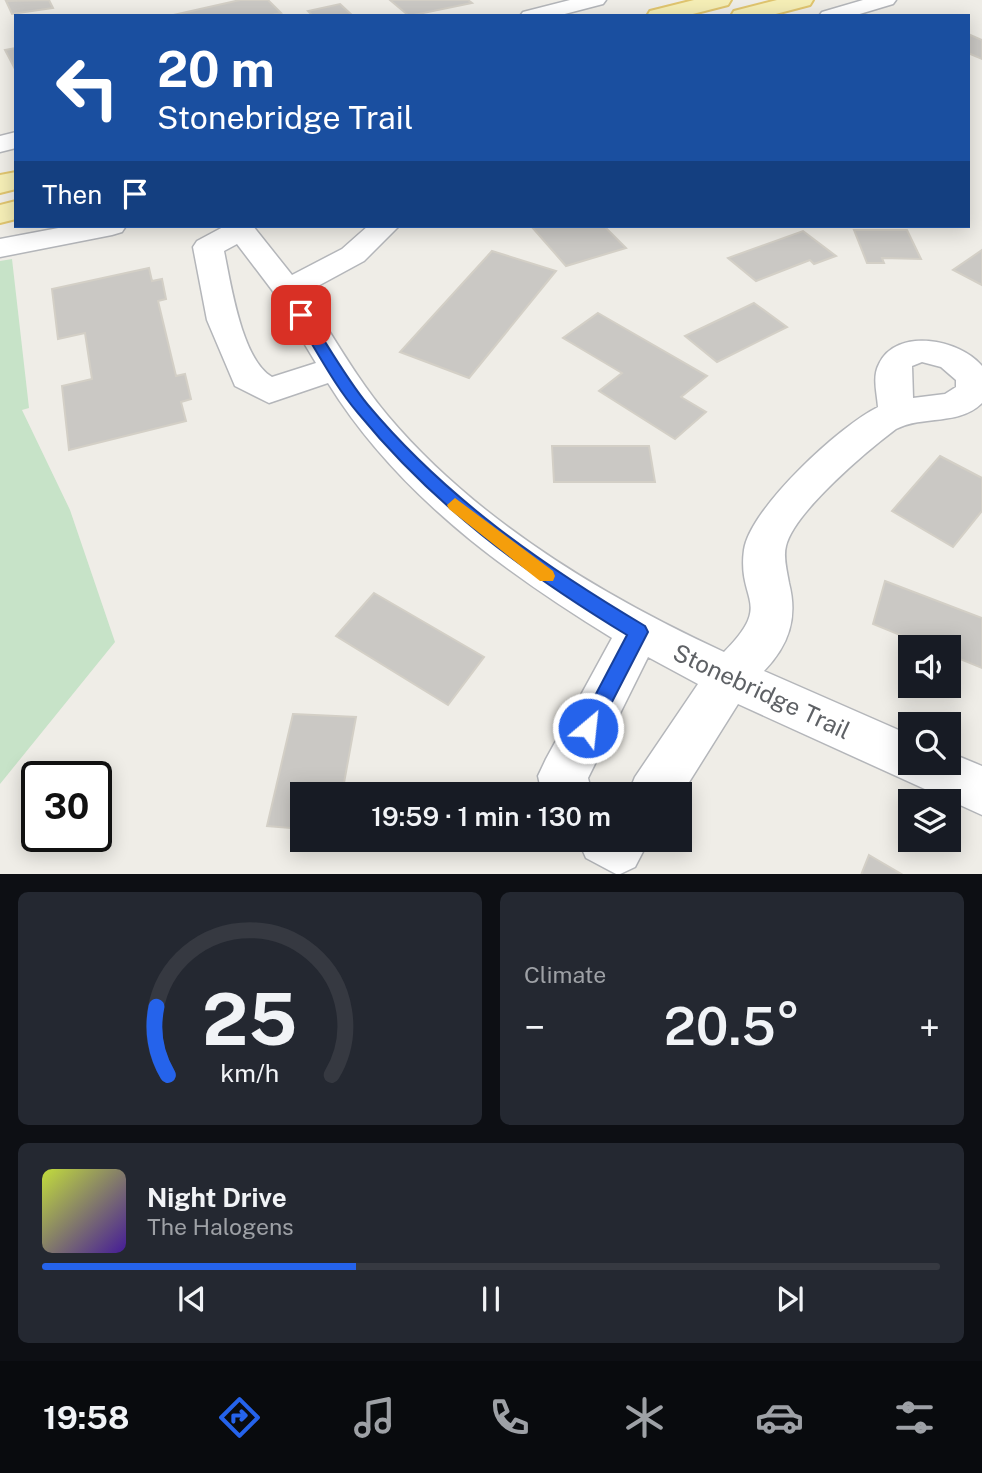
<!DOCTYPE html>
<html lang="en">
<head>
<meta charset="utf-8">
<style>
	body { margin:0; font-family:"Public Sans",sans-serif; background:#242831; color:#f1f3f6; height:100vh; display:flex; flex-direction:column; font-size:26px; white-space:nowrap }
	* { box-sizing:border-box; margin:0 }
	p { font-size:23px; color:#9ea1a6 }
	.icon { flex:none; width:38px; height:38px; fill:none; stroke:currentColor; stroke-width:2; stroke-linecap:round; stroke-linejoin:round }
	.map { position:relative; height:874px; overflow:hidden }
	.side { display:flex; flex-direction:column; gap:18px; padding:18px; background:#0d0f14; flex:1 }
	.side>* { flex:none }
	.banner { position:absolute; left:14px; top:14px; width:956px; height:214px; border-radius:0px; box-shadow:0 4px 18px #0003; background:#1a4fa0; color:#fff; overflow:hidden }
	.fabs { position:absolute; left:898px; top:635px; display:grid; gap:14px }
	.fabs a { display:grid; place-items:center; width:63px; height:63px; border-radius:0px; background:#171b24; box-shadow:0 4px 18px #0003; font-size:35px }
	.speed { position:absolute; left:21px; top:761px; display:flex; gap:14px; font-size:35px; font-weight:700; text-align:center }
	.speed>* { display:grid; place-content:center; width:91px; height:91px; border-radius:50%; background:#171b24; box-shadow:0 4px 18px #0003; line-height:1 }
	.speed .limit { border:4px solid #111; border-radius:10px; background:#fff; color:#111 }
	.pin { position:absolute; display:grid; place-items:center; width:60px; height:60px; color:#fff; margin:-30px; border-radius:14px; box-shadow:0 4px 10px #0006 }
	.me { position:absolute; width:77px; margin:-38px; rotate:28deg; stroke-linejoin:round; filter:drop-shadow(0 0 5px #0008) }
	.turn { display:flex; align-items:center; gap:24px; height:147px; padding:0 28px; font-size:32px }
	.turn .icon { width:91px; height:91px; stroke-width:2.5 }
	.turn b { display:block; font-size:49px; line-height:60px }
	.then { display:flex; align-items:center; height:66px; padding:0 28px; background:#0003; gap:14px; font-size:26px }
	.big { font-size:52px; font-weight:600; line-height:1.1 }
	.side .widget { flex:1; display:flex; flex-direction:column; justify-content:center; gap:10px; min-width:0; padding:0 24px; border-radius:10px; background:#242831 }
	.side .dial { align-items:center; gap:0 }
	.dial svg { height:182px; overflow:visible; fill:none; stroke:#363941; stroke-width:7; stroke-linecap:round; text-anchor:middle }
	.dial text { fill:#f1f3f6; stroke:none }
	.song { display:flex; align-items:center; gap:21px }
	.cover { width:84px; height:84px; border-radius:10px; background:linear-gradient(135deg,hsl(70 70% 55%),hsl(260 70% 35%)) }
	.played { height:7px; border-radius:4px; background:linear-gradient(90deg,#2563eb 35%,#363941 35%) }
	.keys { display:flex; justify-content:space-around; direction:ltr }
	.heat { display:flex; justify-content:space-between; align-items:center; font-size:38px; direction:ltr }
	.side .tiles { flex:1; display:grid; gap:18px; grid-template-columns:1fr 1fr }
	.widget:last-child { grid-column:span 2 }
	.trip { position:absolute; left:290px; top:782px; width:402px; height:70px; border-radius:0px; background:#171b24; box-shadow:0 4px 18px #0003; font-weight:600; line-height:70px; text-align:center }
	.dock { display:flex; height:112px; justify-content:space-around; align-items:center; background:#090b0e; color:#9ea1a6 }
	.dock .icon { width:49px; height:49px }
	.dock .selected { color:#2563eb }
	.dock b { font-size:32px; color:#f1f3f6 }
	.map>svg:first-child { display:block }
</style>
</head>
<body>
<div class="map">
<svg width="982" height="875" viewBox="0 0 982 875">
	<rect width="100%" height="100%" fill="#efede7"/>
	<path fill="#c7e3c8" d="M12 259 29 408 22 410 70 510 115 642 0 784V261Z"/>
	<path fill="#cac8c4" stroke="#d3cfc6" stroke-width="2" d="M49 0 53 8 12 14 6 1Z
		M240 0H268L281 13 267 16H169Z
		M390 0H468L472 3 409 16Z
		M340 4 353 16H313L308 11Z
		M968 34 982 40V59L968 53Z
		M16 48V69H15L5 50Z
		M531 226H604L626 248 566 266Z
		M854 230H907L921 259 882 258 884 263H867Z
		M803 231 836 256 814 264 810 260 756 281 728 258Z
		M982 250V285L953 270Z
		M492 251 556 271 469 378 400 352Z
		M149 268 152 281 162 279 166 299 158 301 176 376 185 374 191 399 181 402 186 421 69 450 62 386 92 379 85 333 58 339 52 289Z
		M754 303 787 327 717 362 685 336Z
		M598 313 707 376 681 397 706 412 675 439 599 391 622 373 563 338Z
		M552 446H649L655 482H554Z
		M940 456 982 478V511L953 547 892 511Z
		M885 581 982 618V668L948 654V648H932L873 624Z
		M374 593 484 657 448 705 336 636Z
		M293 714 356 717 342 794H303V829L267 826Z
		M869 855 903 875H861Z"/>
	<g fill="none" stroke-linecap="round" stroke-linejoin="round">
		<defs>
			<path id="street" d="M570 0H606L603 4 557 16H520L523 12Z
				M863 0H896L893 4 853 16H819L822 12Z
				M16 132V148L0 152V136Z
				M69 226H126L122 232 112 235 0 257V239Z
				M225 226H253L292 275 342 249 368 226H399L364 261 305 293C332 334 356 378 388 416 476 520 602 596 724 652 774 602 737 602 744 550 750 508 841 425 878 407 877 393 872 377 879 364 896 327 960 339 982 366V403C959 426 923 415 896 429 868 450 794 512 786 546 783 557 787 571 789 583 798 618 789 645 764 671L910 735V763H948V752L982 766V815L738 704 681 795 628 794 635 777 698 684 648 657 588 778 592 794H542L538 776 546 759 612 638C503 571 397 494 328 383L269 403 235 386 207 320 193 247 197 241ZM237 244 272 290 316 363 272 377C242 360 231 285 224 251ZM922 362 941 367 956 380V387L945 394 913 398 912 366Z
				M578 840H649L635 867 618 875 586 858Z"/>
			<path id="primary" d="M694 0H731L728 5 685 16H647L650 11Z
				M777 0H813L810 5 768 16H731L734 11Z
				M16 172V189L0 193V175Z
				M16 201V219L0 223V205Z"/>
		</defs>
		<use href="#street" stroke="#b4b6ba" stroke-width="3"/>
		<use href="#primary" stroke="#e0c56f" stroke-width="4"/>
		<use href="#street" fill="#fff" fill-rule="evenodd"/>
		<use href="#primary" fill="#f5eeb6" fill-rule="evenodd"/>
	</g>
	<path fill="#2563eb" stroke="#184099" stroke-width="2" d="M301 311 306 312C326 342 345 377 368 405 446 498 542 565 645 626L648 632 595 735 588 737 581 735 578 728 627 635C524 572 435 507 358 413 333 384 315 347 294 315Z"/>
	<path fill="#f59e0b" d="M455 498 553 571 555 576 553 581H540L449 509 447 505Z"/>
	<g text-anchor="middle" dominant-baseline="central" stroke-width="6" stroke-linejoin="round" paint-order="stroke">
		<g font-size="24" fill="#5e6165" stroke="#fff">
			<text transform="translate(762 691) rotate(25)">Stonebridge Trail</text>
		</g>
	</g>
</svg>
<div class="fabs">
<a><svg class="icon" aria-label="sound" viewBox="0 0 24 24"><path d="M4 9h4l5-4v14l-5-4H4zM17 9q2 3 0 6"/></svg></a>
<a><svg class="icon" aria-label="search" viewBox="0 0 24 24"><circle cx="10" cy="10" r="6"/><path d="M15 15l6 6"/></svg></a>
<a><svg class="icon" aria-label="layers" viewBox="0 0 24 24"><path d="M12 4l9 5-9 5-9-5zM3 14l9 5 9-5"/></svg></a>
</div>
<div class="speed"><div class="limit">30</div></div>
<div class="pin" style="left:301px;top:315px;background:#d93025"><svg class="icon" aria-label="arrive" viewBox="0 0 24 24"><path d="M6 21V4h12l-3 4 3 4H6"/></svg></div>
<svg class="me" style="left:588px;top:728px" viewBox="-20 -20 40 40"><circle r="17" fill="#2563eb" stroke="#fff" stroke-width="3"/><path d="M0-11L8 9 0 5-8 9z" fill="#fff"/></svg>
<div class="trip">19:59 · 1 min · 130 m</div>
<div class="banner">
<div class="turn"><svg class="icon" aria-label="left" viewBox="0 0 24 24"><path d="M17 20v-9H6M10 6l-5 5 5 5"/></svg><div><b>20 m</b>Stonebridge Trail</div></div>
<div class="then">Then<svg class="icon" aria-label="arrive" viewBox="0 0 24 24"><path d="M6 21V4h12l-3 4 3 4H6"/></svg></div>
</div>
</div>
<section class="side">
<div class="tiles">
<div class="widget dial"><svg viewBox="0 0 100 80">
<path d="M14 69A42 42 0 1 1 86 69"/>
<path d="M14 69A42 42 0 0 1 9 39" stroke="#2563eb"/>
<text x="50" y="56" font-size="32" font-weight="700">25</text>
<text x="50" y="72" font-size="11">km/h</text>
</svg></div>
<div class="widget"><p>Climate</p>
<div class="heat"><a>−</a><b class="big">20.5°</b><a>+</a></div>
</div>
<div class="widget">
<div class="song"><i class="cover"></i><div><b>Night Drive</b><p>The Halogens</p></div></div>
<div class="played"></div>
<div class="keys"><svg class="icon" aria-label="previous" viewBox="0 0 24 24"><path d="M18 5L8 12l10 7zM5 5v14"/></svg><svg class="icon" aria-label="pause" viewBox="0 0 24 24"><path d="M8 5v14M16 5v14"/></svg><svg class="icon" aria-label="next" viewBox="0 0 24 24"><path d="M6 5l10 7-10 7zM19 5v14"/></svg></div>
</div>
</div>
</section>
<nav class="dock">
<b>19:58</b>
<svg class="icon selected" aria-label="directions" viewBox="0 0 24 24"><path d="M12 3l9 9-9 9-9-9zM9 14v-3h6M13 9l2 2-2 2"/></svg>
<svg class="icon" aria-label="music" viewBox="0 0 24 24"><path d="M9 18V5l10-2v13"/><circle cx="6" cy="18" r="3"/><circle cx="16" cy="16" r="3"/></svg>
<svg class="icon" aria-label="phone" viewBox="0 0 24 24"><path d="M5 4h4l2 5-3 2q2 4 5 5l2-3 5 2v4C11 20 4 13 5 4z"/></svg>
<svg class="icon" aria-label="climate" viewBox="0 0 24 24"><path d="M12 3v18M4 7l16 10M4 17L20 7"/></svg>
<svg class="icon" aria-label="car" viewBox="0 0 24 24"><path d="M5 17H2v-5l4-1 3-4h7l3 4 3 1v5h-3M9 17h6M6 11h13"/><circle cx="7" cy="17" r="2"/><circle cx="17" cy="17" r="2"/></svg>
<svg class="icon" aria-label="filters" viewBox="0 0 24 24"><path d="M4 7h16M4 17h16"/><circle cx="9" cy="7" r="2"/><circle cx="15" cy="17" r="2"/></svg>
</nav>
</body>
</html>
